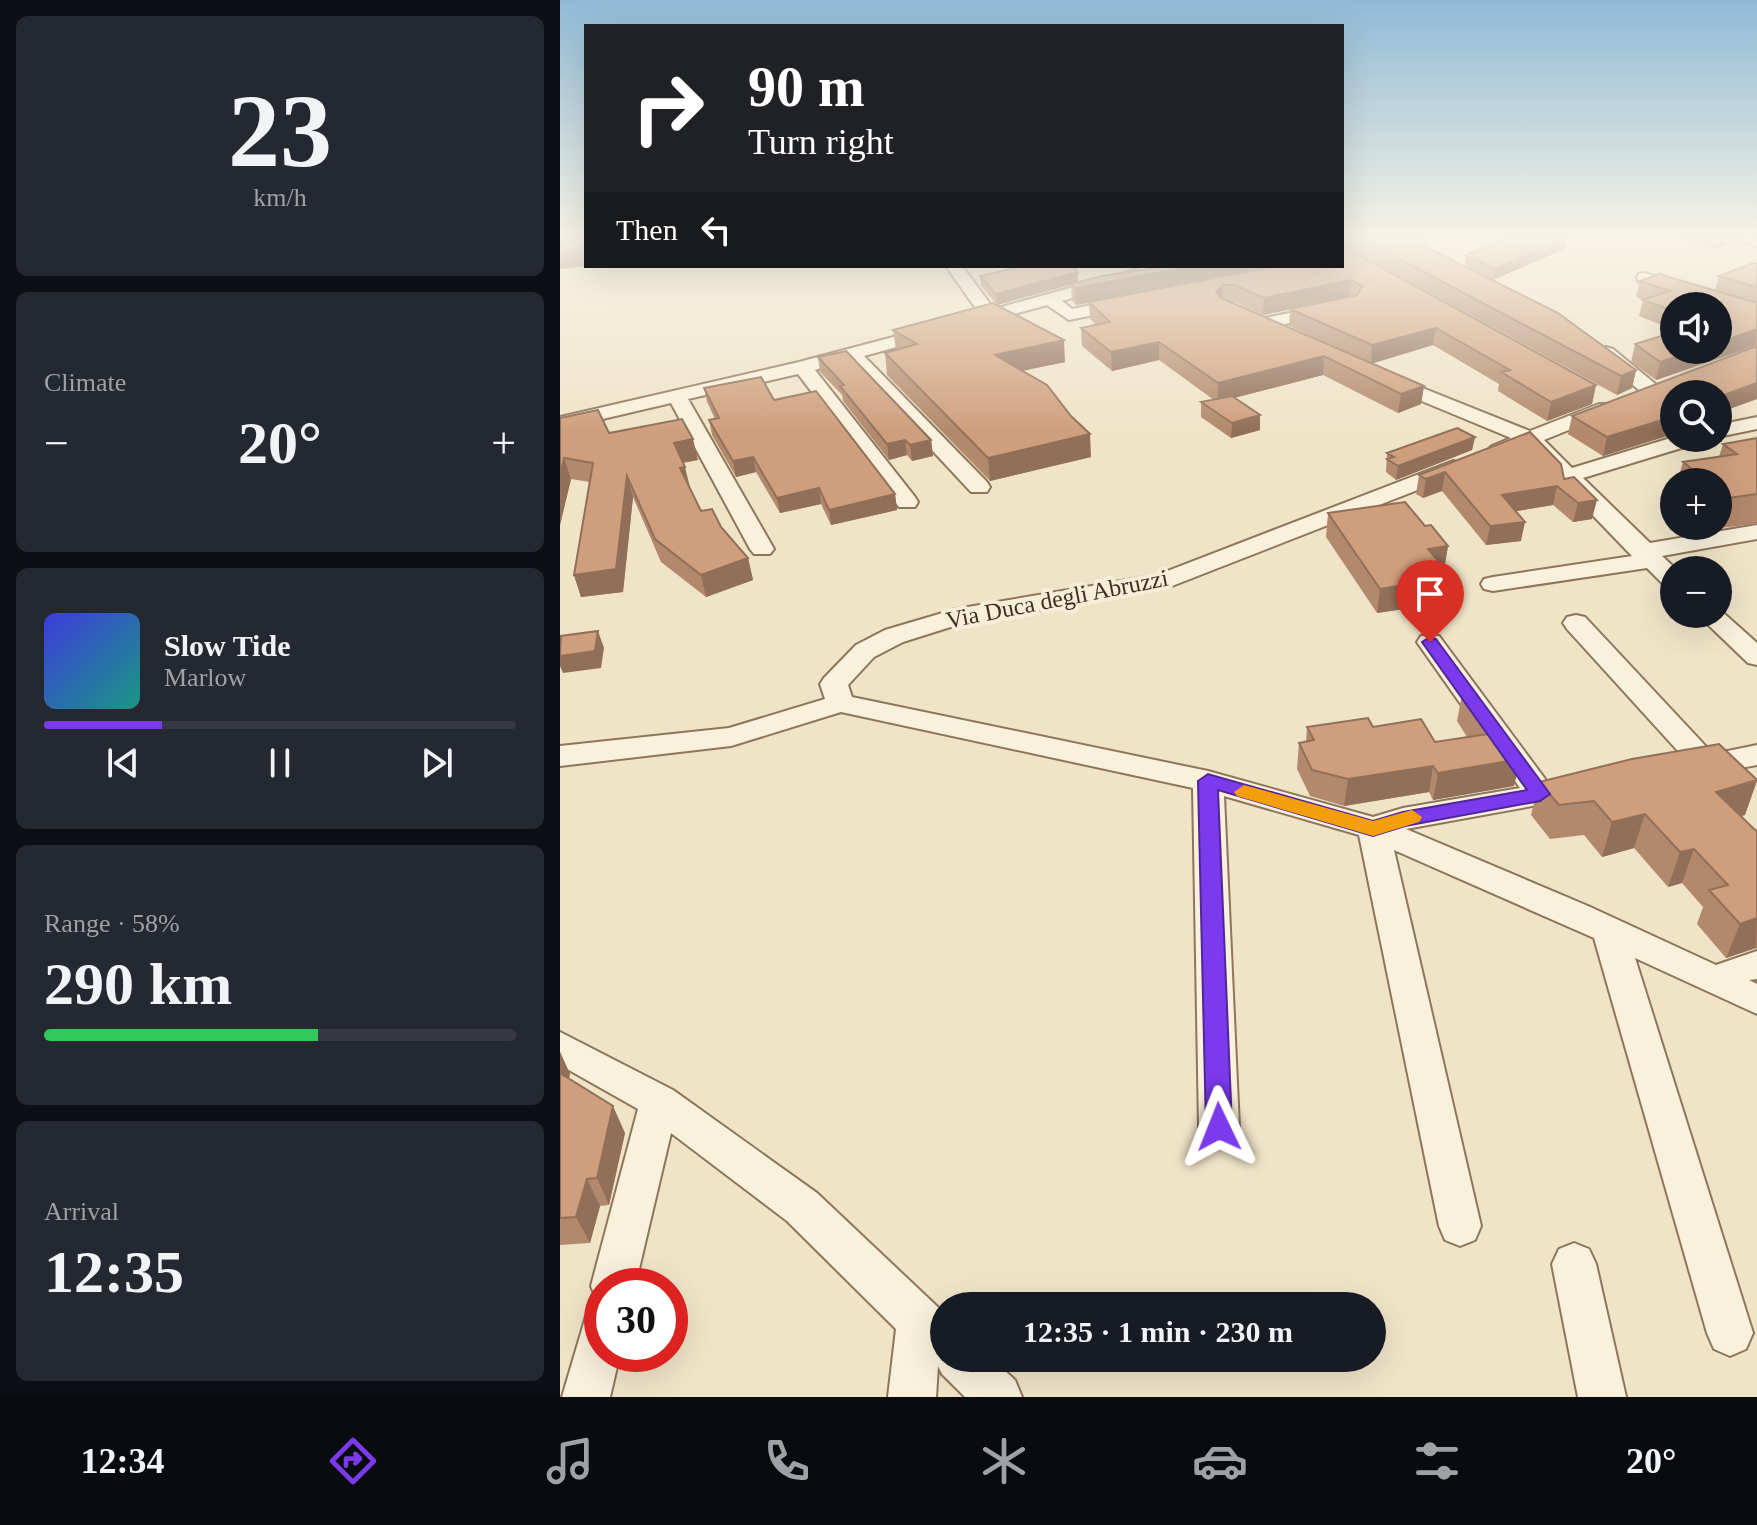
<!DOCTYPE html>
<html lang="en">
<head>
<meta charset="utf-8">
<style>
	body { margin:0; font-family:Georgia,serif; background:#242831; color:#f1f3f6; height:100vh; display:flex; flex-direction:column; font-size:30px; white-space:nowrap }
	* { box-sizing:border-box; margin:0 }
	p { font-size:26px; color:#9ea1a6 }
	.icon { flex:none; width:44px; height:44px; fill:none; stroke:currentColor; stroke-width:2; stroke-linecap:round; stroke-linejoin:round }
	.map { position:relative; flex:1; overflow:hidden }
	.side { display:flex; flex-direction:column; gap:16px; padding:16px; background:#0d0f14; width:560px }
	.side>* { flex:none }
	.hud { position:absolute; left:24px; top:24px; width:760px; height:244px; border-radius:0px; box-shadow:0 8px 32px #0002; background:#202124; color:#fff; overflow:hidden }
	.tools { position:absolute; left:1100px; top:292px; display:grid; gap:16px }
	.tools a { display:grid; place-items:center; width:72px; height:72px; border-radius:50%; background:#171b24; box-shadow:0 8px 32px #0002; font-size:40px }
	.speed { position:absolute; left:24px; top:1268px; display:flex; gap:16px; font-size:40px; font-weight:700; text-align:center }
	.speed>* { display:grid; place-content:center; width:104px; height:104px; border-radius:50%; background:#171b24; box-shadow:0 8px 32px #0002; line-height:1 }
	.speed .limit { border:12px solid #d22; background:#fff; color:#111 }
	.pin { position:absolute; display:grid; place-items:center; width:68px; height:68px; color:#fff; margin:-82px -34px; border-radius:50% 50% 50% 0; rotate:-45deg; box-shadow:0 0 8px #0007 }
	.pin .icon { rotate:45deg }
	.me { position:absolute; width:88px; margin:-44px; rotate:358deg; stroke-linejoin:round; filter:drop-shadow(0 0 6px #0008) }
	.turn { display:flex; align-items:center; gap:28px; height:168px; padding:0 32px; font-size:36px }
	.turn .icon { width:104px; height:104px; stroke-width:2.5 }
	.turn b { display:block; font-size:56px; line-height:68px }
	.then { display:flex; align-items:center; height:76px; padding:0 32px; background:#0003; gap:16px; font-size:30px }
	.big { font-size:60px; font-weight:600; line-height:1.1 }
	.side .card { flex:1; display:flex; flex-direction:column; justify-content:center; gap:12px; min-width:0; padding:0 28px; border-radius:12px; background:#242831 }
	.side .dial { align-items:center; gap:0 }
	.dial b { font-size:104px; line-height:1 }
	.song { display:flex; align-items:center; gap:24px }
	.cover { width:96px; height:96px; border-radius:12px; background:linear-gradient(135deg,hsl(240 70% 55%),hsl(170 70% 35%)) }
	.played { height:8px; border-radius:4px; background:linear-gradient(90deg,#7c3aed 25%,#363941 25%) }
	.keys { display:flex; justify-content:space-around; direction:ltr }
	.heat { display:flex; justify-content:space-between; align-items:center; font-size:44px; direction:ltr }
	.charge { height:12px; border-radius:6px; background:linear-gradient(90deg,#34c759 58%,#363941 0) }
	.trip { position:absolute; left:370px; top:1292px; width:456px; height:80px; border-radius:40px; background:#171b24; box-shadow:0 8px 32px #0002; font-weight:600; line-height:80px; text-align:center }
	.tab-bar { display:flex; height:128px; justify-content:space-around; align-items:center; background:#090b0e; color:#9ea1a6 }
	.tab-bar .icon { width:56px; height:56px }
	.tab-bar .selected { color:#7c3aed }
	.tab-bar b { font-size:36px; color:#f1f3f6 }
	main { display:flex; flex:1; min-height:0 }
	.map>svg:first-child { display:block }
</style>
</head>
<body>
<main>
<section class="side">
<div class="card dial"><b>23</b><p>km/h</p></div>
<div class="card"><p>Climate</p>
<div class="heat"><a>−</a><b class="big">20°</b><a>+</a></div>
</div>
<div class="card">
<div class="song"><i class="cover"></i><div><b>Slow Tide</b><p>Marlow</p></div></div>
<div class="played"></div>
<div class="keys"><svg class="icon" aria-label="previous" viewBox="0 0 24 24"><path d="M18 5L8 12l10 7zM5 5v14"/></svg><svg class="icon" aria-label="pause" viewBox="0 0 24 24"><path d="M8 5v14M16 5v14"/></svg><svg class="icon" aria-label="next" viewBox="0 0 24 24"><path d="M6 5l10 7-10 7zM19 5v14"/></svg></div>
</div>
<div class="card"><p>Range · 58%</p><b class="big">290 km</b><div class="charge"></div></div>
<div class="card"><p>Arrival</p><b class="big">12:35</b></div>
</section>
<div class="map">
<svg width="1197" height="1397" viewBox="0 0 1197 1397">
	<rect width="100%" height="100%" fill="#f0e4c8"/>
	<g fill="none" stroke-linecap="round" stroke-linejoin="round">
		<defs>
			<path id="minor" d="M1191 236 1197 237V247L1180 240Z
				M386 266H402L434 309 589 266H615L613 269 502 301 512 309 567 298 573 299 576 303 573 307 509 320 487 305 411 326 402 321 419 313Z
				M1085 273 1197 308V319L1079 282 1077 278 1079 274Z
				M767 305 773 306 776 310 773 314 701 329 692 324 695 320Z
				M371 327 377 328 380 332 377 336 304 356 427 482 430 487 427 492H411L288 360 255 370 355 497 358 502 355 507H339L238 374 128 399 214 549 210 554H194L190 549 111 403 0 429V417L239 362Z
				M1046 347 1053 349 1099 387 1102 391 1099 395H1085L1039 357 1037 353 1039 349Z
				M830 375 970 431 1039 404H1053L1056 408 1053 412 984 440 1012 468 1114 437 1144 438 1141 442 1023 478 1090 543 1197 525V539L1102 556 1117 570H1114V588L1105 586 1087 568 933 591 924 589 921 584 924 579 933 577 1072 556 967 447 939 456 932 454 928 450 932 446 951 438 823 385 820 381Z
				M1197 417V429L1158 437V425Z
				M893 461 901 463 904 468 901 473 612 586 400 624 343 642 314 657 288 685 292 697 648 771 813 817 843 808 960 788 857 642 861 636H879L988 783 1011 779 1022 782 1026 789 1022 796 1011 799 846 829 1028 906 1156 965 1197 951V979L1189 980 1197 984V1014L1075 958 1193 1333 1186 1349 1170 1356 1154 1349 1147 1333 1034 938 834 850 921 1226 915 1240 900 1246 885 1240 879 1226 799 835 664 796 679 1127 673 1139 659 1144 645 1139 639 1127 633 788 281 712 171 746 0 766V746L169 728 265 699 260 684 264 678 296 645 325 630 396 609 597 575Z
				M1159 609 1197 643V665L1188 663 1137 614H1158Z
				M1016 615 1025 617 1153 754 1197 745V765L1139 776 1128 773 1124 766 1127 761 1007 629 1003 623 1007 617Z
				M0 1032 113 1090 257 1193 384 1313V1358H431L455 1380 462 1397H405L382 1374 378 1366 376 1397H328L336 1329 227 1221 111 1133 75 1286H42V1303L37 1301 31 1286 78 1109 0 1065Z
				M1014 1243 1029 1249 1036 1264 1066 1397H1018L992 1264 999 1249Z
				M42 1309V1354H60L50 1397H2L26 1316Z"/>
		</defs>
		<use href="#minor" stroke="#8d765c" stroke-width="4"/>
		<use href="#minor" fill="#faf1dc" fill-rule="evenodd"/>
	</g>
	<path fill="#b2896c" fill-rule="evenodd" d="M782 236H850L872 250 1076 370 1072 388 1057 395 782 245Z
		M1123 236H1184L1157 249 1122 238Z
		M1008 237 1006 248 933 280 905 265 906 255Z
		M1197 264V399L1108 431 1107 436 1043 456 1008 434 1012 416 1197 346 1096 380 1071 362 1075 344 1114 350 1158 306H1114V330L1079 316 1083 300 1076 297 1080 281 1155 291 1159 276Z
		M598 266H782L1036 385 1032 404 987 421 938 391 939 384 873 345 812 363 864 386 861 404 838 413 763 375 674 398 700 430 671 438 641 417V402L654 400 599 360 552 371 522 346 521 328 536 325 530 319 529 303 516 305 512 301 511 284 437 305 505 362 462 371 531 457 430 481 327 375 325 353 336 350 333 330 437 305 421 286 420 276 518 272V282L598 268ZM670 302H674L703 315 730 309 729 326 778 348Z
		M258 357 371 440 373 456 352 461 347 455 329 460 283 401 282 395 260 372Z
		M144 388 214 400 335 494 337 510 271 525 261 504 220 513 196 472 176 477 152 435 149 420 155 419 147 402Z
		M0 418 138 460 123 463 130 488 141 511 161 527 188 558 193 580 146 597 101 562 73 497 63 592 21 597 14 575 30 482 11 479 0 525Z
		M970 432 1032 519 1013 522 993 505 956 511 961 541 926 545 882 491 863 498 856 494 859 475Z
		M915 437 912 450 836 480 826 472 827 453Z
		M1197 438V524L1159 528 1156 526H1158V482H1117L1123 462 1159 457 1163 444Z
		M768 513 865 526 888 546 878 604 817 613 766 537Z
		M902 695 960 759 954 786 873 800 869 792 784 806 750 796 737 769 739 743 746 742 747 727H813L875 742 907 737 897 721Z
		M979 782 1185 815 1181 816 1194 829 1197 831V950L1196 948 1166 958 1137 924 1143 907 1122 883 1108 887 1074 848 1042 857 1024 835 990 839 971 815Z
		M0 1052 10 1074 9 1078 65 1133 49 1205 40 1206 30 1243 0 1245Z"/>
	<path fill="#916f58" d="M22 236H24L26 242V266L0 269V252Z
		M1162 236H1184L1157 249 1160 237Z
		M1008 237 1006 248 933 280 935 269Z
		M633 266H718L516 305 515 288Z
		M518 272V283L437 305 436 294Z
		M791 280 790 297 703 315 704 298Z
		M663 285 662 302 656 292Z
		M876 328 873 345 811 364 812 345Z
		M1197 329 1196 345 1096 380 1100 362 1136 350H1158V343Z
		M504 340 505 362 437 376 435 355Z
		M599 342V360L552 371 551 352Z
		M764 356 763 375 658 402V383Z
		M1076 370 1072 388 1057 395 1061 376Z
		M1197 383V399L1158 413V397Z
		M1036 385 1032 404 987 421 991 402Z
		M864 386 861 404 838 413 841 394Z
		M1114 413V429L1108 431 1107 436 1043 456 1047 437Z
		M700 415V430L671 438 672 423Z
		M530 434 531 457 430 481 428 458Z
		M915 437 912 450 836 480 838 466Z
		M133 439 138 460 120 463 114 443Z
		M345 440 347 455 329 460 327 444Z
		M371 440 373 456 352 461 350 445Z
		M193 457 196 472 176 477 173 461Z
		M4 458 11 479 0 525V476Z
		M125 467 130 488 120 468Z
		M885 472 882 491 863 498 866 479Z
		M67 476 73 497 63 592 21 597 14 575Z
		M997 486 993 505 939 514 942 495Z
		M259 488 261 504 220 513 217 498Z
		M335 494 337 510 271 525 269 510Z
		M1037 500 1032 519 1013 522 1018 503Z
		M965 522 961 541 926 545 930 526Z
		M888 546 878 604 817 613 820 589 868 549Z
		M188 558 193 580 146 597 141 575Z
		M38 631 44 648 41 668 3 673 0 666V656Z
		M960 759 954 786 873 800 878 773Z
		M873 766 869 792 784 806 788 779Z
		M1197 781 1185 815 1144 826 1156 792Z
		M1085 814 1074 848 1042 857 1052 822Z
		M1134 849 1122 883 1108 887 1120 852Z
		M1197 918 1196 948 1166 958 1180 924Z
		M0 1052 10 1074 4 1095 0 1086Z
		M53 1106 65 1133 49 1205 37 1178Z
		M27 1179 40 1206 30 1243 16 1217Z"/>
	<path fill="#cf9f7d" stroke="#916f58" stroke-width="2" d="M0 236H22L21 249 0 252Z
		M796 236H850L872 250 998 313 1076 370 1061 376Z
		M961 236H1007L1008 237 935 269 906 255 937 242Z
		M782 246 1036 385 991 402 941 372 950 370 876 328 812 345 730 309 797 295 802 286 791 280 704 298 675 285H663L656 292 661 298 864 386 841 394 764 356 658 383 599 342 551 352 521 328 550 322 529 302 716 266H782Z
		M1193 263 1197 264V287L1159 276Z
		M465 266H512L518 272 436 294 420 276Z
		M609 266H633L515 288 511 284 542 276Z
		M1099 274 1197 303V329L1158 343V306H1114V311L1083 300 1110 291 1080 281Z
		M433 303 504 340 435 355 487 385 511 416 530 434 428 458 325 353 357 344 333 330Z
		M1114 332V350H1136L1100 362 1075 344Z
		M1197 346V383L1158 397V394H1114V413L1111 414 1112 417 1047 437 1012 416Z
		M286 351 371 440 350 445 345 440 327 444 280 386 284 385 258 357Z
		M201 377 214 400 256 391 335 494 269 510 259 488 217 498 193 457 173 461 149 420 159 418 144 388Z
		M672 396 700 415 672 423 641 402Z
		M38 410 49 433 122 419 133 439 114 443 125 467 120 468 141 511 152 509 161 527 188 558 141 575 95 539 67 476 56 569 14 575 33 463 4 458 0 476V418Z
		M897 428 915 437 838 466 827 459 834 457 827 453Z
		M970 432 1001 464 1004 479 1014 477 1037 500 1018 503 997 486 942 495 965 522 930 526 885 472 866 479 859 475Z
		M1197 438V494L1168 498 1158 490V482H1148L1123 462 1177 454 1163 444Z
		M845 502 865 526 871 525 888 546 868 549 884 568 874 570 882 579 820 589 768 513Z
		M38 631 35 651 0 656 1 636Z
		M912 694 960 759 878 773 873 766 788 779 752 770 739 743 754 740 747 727 808 718 813 727 861 719 875 742 928 734 902 695Z
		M1159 744 1197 780 1156 792 1194 829 1197 831V918L1180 924 1149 890 1168 885 1134 849 1120 852 1085 814 1052 822 1034 801 999 805 979 782 1072 759Z
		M0 1073 53 1106 37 1178 27 1179 16 1217 0 1218Z"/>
	<linearGradient id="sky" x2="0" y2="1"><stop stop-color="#8fbad6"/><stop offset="0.55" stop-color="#f8f3e6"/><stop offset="1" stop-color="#f8f3e6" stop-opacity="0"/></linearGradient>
	<rect width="1197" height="432" fill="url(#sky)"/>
	<path fill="#7c3aed" stroke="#51269a" stroke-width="2" d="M870 637 876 639 990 794 980 801 845 826 813 836 658 790 672 1127 668 1135 659 1138 650 1135 646 1127 638 781 648 774 813 821 843 812 967 790 862 642Z"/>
	<path fill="#f59e0b" d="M684 785 813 821 852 810 862 817 859 822 813 836 677 796 674 792Z"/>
	<g text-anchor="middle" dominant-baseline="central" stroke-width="8" stroke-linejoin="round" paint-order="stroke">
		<g font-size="24" fill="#3d2e20" stroke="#f7eed8">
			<text transform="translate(497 599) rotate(-11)">Via Duca degli Abruzzi</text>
		</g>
	</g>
</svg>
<div class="tools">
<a><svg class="icon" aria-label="sound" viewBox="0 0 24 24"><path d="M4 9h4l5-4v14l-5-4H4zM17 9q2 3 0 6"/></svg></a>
<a><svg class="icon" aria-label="search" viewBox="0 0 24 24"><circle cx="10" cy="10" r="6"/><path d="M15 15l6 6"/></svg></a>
<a>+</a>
<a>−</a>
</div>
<div class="speed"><div class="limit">30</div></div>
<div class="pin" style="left:870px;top:642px;background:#d93025"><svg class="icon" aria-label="arrive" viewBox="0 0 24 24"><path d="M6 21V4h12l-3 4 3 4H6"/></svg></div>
<svg class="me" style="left:659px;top:1127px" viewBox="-20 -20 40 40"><path d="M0-17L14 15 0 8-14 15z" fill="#7c3aed" stroke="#fff" stroke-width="4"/></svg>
<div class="trip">12:35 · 1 min · 230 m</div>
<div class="hud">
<div class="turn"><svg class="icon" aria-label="right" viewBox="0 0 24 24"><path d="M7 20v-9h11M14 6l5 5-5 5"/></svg><div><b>90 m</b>Turn right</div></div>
<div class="then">Then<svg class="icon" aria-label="left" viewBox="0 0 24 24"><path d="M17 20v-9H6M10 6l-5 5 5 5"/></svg></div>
</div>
</div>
</main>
<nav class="tab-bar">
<b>12:34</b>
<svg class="icon selected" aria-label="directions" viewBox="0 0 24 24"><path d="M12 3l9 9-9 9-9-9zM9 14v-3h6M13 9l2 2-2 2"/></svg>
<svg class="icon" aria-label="music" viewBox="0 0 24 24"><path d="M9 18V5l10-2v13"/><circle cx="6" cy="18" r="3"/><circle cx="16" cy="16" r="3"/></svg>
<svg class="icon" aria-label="phone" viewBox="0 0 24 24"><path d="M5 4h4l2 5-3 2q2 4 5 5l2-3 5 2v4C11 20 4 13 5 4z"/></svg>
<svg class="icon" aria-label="climate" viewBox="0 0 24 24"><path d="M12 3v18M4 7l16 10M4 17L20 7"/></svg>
<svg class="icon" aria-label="car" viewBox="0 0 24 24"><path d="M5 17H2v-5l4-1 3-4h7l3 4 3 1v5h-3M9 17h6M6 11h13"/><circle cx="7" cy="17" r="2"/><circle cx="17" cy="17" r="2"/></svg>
<svg class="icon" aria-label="filters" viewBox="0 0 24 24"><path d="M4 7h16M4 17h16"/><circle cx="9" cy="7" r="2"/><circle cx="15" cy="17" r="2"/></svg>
<b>20°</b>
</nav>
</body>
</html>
